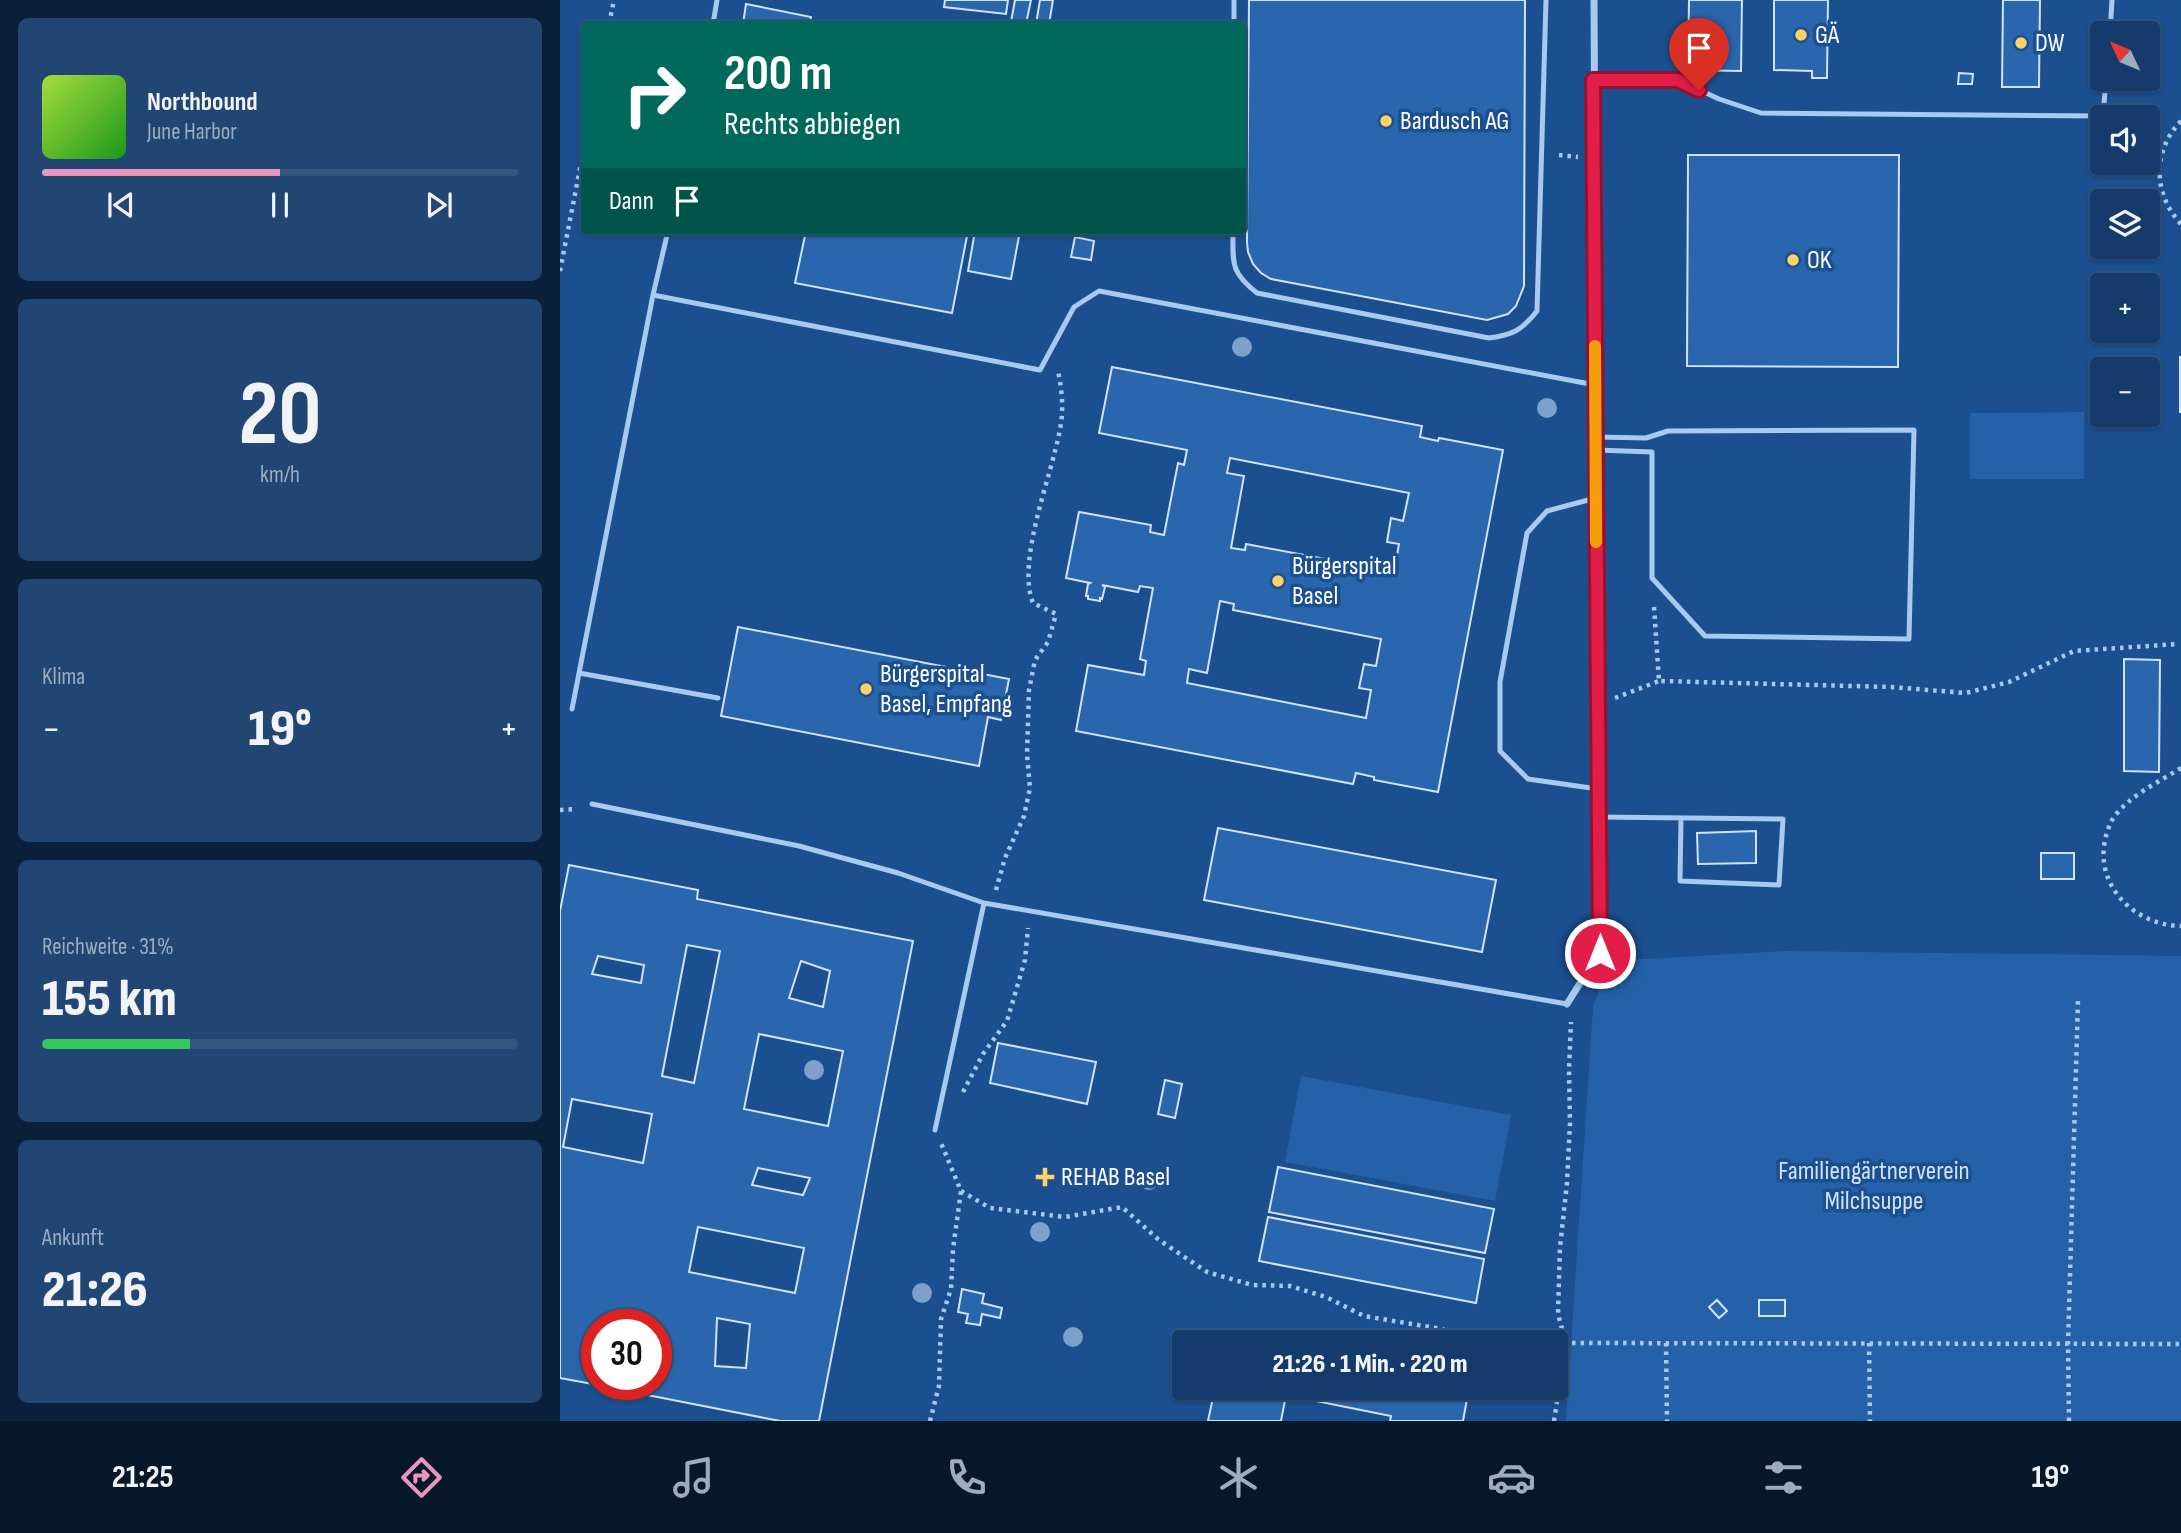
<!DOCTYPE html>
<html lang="de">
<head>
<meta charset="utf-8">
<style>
	body { margin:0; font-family:"Sofia Sans Condensed",sans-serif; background:#214673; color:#f1f3f6; height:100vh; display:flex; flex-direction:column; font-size:26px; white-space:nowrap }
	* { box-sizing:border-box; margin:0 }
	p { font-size:23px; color:#9dadc1 }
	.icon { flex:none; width:38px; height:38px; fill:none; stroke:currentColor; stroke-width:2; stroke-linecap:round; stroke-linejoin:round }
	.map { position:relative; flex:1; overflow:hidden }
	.panel { display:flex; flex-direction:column; gap:18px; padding:18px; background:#0b203b; width:560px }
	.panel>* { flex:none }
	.guide { position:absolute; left:21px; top:21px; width:665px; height:214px; border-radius:7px; box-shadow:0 2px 5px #0004,0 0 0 2px #33557e; background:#00695c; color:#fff; overflow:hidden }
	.needle { width:46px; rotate:314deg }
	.controls { position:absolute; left:1530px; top:21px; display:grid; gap:14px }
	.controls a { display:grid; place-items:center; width:70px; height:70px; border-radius:7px; background:#143b6b; box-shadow:0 2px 5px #0004,0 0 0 2px #33557e; font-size:35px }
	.speed { position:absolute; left:21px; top:1309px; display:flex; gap:14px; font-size:35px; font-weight:700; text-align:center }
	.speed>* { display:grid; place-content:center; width:91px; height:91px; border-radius:50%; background:#143b6b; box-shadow:0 2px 5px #0004,0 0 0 2px #33557e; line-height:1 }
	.speed .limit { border:10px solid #d22; background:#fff; color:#111 }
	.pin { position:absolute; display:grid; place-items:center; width:60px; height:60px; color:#fff; margin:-72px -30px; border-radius:50% 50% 50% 0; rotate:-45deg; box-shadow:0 0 7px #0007 }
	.pin .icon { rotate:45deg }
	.me { position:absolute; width:77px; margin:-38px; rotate:0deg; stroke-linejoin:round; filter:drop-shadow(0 0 5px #0008) }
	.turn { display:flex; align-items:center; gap:24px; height:147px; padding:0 28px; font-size:32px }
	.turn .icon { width:91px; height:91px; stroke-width:2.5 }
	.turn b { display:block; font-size:49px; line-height:60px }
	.then { display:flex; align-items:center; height:66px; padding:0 28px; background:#0003; gap:14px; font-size:26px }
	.big { font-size:52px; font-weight:800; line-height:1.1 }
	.panel .tile { flex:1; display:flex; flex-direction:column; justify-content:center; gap:10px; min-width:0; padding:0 24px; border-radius:10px; background:#214673 }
	.panel .dial { align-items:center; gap:0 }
	.dial b { font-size:91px; line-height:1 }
	.song { display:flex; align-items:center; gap:21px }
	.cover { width:84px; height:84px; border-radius:10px; background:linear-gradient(135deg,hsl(80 70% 55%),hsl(120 70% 35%)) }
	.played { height:7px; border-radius:4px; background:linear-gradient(90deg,#e797bd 50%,#33557e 50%) }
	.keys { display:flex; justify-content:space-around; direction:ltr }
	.heat { display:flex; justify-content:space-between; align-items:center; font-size:38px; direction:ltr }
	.charge { height:10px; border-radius:5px; background:linear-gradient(90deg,#34c759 31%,#33557e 0) }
	.trip { position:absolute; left:612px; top:1330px; width:396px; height:70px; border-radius:7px; background:#143b6b; box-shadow:0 2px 5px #0004,0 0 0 2px #33557e; font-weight:800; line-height:70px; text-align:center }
	.tab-bar { display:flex; height:112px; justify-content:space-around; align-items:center; background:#08182b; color:#9dadc1 }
	.tab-bar .icon { width:49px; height:49px }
	.tab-bar .selected { color:#e797bd }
	.tab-bar b { font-size:32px; color:#f1f3f6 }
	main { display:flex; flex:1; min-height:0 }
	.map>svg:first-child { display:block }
</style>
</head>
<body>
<main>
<section class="panel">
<div class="tile">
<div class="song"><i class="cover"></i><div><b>Northbound</b><p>June Harbor</p></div></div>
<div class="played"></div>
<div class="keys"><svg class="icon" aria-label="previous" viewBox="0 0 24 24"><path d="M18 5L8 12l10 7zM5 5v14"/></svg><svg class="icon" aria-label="pause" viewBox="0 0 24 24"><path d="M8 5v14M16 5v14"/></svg><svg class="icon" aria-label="next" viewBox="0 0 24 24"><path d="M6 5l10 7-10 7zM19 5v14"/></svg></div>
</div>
<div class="tile dial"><b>20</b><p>km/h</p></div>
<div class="tile"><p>Klima</p>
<div class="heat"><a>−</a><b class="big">19°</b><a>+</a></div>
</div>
<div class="tile"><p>Reichweite · 31%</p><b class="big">155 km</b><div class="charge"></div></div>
<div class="tile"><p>Ankunft</p><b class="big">21:26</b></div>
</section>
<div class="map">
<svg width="1621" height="1421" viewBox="0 0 1621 1421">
	<rect width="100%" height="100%" fill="#1b4f8f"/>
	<path fill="#2461a8" d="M1524 412V479H1410V413Z
		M1226 951 1621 956V1421H1006L1033 1007 1049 961Z
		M741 1076 951 1115 935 1201 725 1162Z"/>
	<path fill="#2a66ad" stroke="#cfe3fa" stroke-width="2" fill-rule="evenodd" d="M385 0H448L446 14 384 7Z
		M455 0H471L466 24 451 22Z
		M480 0H493L489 24H476Z
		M689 0H965L964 286 956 306 948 314 927 320 711 279 701 273 693 264 688 252 687 242Z
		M1129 0H1182L1181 71 1128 70Z
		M1214 0H1268L1267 78H1252V71L1214 70Z
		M1443 0H1480L1479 87H1442Z
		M186 4 251 17 250 24H183Z
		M1399 73 1413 74 1412 84H1398Z
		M1128 155H1339L1338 367 1127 366Z
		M246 231H408L392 313 235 283Z
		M415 231H460L451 279 408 271Z
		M515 237 534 241 531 260 511 257Z
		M1620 357H1621V412H1620Z
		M552 367 862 426 860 437 878 441 879 438 943 450 878 792 814 780V777L796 773 793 784 516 731 528 665 584 675 586 661 580 659 593 588 580 586 578 592 542 585 545 587 542 599 540 598V601L528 599V596H526L528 584 530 583 506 578 519 512 591 525 590 532 604 535 618 463 624 465 627 450 539 433ZM670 458 849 493 843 521 831 518 827 542 839 544 834 572 686 544 685 550 671 548 684 476 667 473ZM660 601 674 604 673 610 821 639 816 666 804 664 799 688 811 690 806 718 627 683 629 669 647 673Z
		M178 627 449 679 441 720 428 717 419 766 161 716Z
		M1564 659 1600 660 1599 772 1564 771Z
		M658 828 936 880 922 952 644 900Z
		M1196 831V863L1138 864 1137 833Z
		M1481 853H1514V879H1481Z
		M9 865 138 890 137 899 353 941 259 1421H220L87 1395 89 1384H96V1325H37L38 1385 0 1378V911ZM127 945 160 951 134 1083 102 1076ZM38 956 84 965 81 983 32 974ZM241 961 270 971 263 1007 229 998ZM199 1034 283 1051 268 1126 184 1109ZM12 1099 92 1114 83 1163 3 1147ZM198 1168 250 1178 243 1195 192 1185ZM138 1227 244 1248 235 1293 129 1272ZM157 1318 190 1324 186 1368 155 1366Z
		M438 1043 536 1062 527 1104 430 1083Z
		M605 1080 622 1084 615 1118 598 1114Z
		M718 1167 934 1209 925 1253 709 1212Z
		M708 1217 924 1259 916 1303 699 1261Z
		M402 1289 424 1294 422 1303 442 1308 440 1318 422 1314 420 1325 406 1323 408 1314 398 1312Z
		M1157 1300 1167 1311 1159 1318 1149 1307Z
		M1199 1300H1225V1316H1199Z
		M665 1333 715 1342H663Z
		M655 1388H909L903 1421H830L831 1416 726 1395 721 1421H648Z"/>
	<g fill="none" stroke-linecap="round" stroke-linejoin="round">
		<path stroke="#a9c9ee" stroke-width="4.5" stroke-dasharray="3.5 5" stroke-linecap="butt" d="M49 24 54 0
			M1621 121C1592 151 1593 194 1621 224
			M999 155 1018 157
			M0 271 24 148
			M1094 607 1099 681 1331 687 1406 693 1449 682 1514 651 1618 644
			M1055 698 1099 681
			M1621 768C1597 783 1568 796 1552 820 1549 825 1548 831 1546 836 1533 884 1573 925 1621 926
			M0 810 17 809
			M436 890 445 858 464 816 470 788 467 755 469 690 475 660 488 642 496 614 473 603C456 561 492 475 500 429 504 409 502 391 498 371
			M403 1092 423 1054 447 1021 465 960 468 928
			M401 1191 430 1208 505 1217 562 1207 599 1240 647 1272 692 1285 730 1286 766 1297 804 1316 882 1329 915 1342
			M1106 1343 1107 1421
			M1309 1343 1310 1421
			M996 1345 1006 1344 998 1314 1000 1247 1007 1183 1010 1123 1009 1070 1011 1022
			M370 1421 379 1386 381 1319 391 1289 393 1249 401 1191 381 1143
			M994 1421 1006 1343 1621 1344
			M1509 1421 1508 1344 1518 1000"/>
		<path stroke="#a9c9ee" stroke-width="5" d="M153 24 157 0
			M674 24V0
			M1550 33 1552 0
			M1033 80H1118L1159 99 1201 113 1543 116 1546 79
			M673 231C673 263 670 272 697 293L929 338C953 335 962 330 977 311L986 0
			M93 295 108 231
			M1036 450 1092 452V578L1145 636 1349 639 1354 430 1108 431 1086 438 1036 437
			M1036 498 987 511 967 533 940 682V751L968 779 1038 789
			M19 673 158 698
			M12 709 93 295 480 370 514 307 539 291 1035 385
			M32 804 239 846 338 873 424 903 1007 1004
			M1038 817 1223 819 1219 885 1120 881 1121 818
			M375 1130 424 903"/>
		<path stroke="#a9c9ee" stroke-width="7" d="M1007 1004 1039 953 1034 0"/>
	</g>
	<g fill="#7ea0ca">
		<circle cx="682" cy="347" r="10"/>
		<circle cx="987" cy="408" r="10"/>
		<circle cx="254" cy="1070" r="10"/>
		<circle cx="589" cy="1180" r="10"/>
		<circle cx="480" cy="1232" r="10"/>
		<circle cx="362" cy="1293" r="10"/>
		<circle cx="513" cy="1337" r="10"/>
	</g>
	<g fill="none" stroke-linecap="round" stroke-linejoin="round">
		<defs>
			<path id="route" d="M1040 953 1033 80H1118L1139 90"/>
		</defs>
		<use href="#route" stroke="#92132f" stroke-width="18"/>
		<use href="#route" stroke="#e11d48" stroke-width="12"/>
		<path stroke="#f59e0b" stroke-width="12" d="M1035 346 1036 542"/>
	</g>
	<g fill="#ffd166" stroke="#1b4f8f" stroke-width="2.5">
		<circle cx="1241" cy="35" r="7"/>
		<circle cx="1461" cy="43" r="7"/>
		<circle cx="826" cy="121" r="7"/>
		<circle cx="1233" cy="260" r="7"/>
		<circle cx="718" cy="581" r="7"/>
		<circle cx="306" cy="689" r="7"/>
		<path d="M481.5 1166.5h7v7h7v7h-7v7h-7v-7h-7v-7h7z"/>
	</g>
	<g text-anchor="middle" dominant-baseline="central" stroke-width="7" stroke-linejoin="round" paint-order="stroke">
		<g font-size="26" fill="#fff" stroke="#1b4f8f" text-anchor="start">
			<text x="1255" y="35">GÄ</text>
			<text x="1475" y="43">DW</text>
			<text x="840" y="121">Bardusch AG</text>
			<text x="1247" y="260">OK</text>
			<text x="732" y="566">Bürgerspital<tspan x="732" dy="30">Basel</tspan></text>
			<text x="320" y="674">Bürgerspital<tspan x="320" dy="30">Basel, Empfang</tspan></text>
			<text x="501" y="1177">REHAB Basel</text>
		</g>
		<g font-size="26" fill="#cfe3fa" stroke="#1b4f8f">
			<text x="1314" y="1171">Familiengärtnerverein<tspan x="1314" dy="30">Milchsuppe</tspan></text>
		</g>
	</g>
</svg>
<div class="controls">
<a><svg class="needle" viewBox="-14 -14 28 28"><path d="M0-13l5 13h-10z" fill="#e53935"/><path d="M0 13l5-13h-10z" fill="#9dadc1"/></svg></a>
<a><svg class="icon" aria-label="sound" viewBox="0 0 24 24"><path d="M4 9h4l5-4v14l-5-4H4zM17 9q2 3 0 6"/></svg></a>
<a><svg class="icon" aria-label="layers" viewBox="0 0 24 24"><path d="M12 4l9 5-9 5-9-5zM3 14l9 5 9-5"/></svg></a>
<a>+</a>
<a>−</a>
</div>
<div class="speed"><div class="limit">30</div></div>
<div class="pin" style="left:1139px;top:90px;background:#d93025"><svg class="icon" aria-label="arrive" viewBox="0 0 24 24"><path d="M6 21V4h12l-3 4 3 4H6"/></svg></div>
<svg class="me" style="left:1040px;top:953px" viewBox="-20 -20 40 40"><circle r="17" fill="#e11d48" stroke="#fff" stroke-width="3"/><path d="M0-11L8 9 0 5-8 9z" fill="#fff"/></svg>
<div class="trip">21:26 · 1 Min. · 220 m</div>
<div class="guide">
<div class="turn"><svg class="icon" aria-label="right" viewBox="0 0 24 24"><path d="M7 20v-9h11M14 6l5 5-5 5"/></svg><div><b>200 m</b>Rechts abbiegen</div></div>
<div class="then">Dann<svg class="icon" aria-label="arrive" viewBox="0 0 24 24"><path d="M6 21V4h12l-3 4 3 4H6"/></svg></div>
</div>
</div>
</main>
<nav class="tab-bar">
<b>21:25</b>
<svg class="icon selected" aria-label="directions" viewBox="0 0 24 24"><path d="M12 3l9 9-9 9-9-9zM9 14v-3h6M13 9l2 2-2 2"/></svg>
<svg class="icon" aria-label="music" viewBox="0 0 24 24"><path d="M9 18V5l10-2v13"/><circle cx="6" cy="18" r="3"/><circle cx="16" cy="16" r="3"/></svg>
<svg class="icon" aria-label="phone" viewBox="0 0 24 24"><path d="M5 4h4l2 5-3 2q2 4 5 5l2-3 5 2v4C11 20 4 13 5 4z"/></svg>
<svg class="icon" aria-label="climate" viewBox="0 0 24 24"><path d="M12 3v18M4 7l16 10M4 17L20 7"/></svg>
<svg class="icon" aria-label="car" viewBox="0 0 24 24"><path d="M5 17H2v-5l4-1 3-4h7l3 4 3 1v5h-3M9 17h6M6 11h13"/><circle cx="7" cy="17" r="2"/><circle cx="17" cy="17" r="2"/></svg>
<svg class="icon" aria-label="filters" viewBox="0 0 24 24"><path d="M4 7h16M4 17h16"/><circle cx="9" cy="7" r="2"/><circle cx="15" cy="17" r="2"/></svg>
<b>19°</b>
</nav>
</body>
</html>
